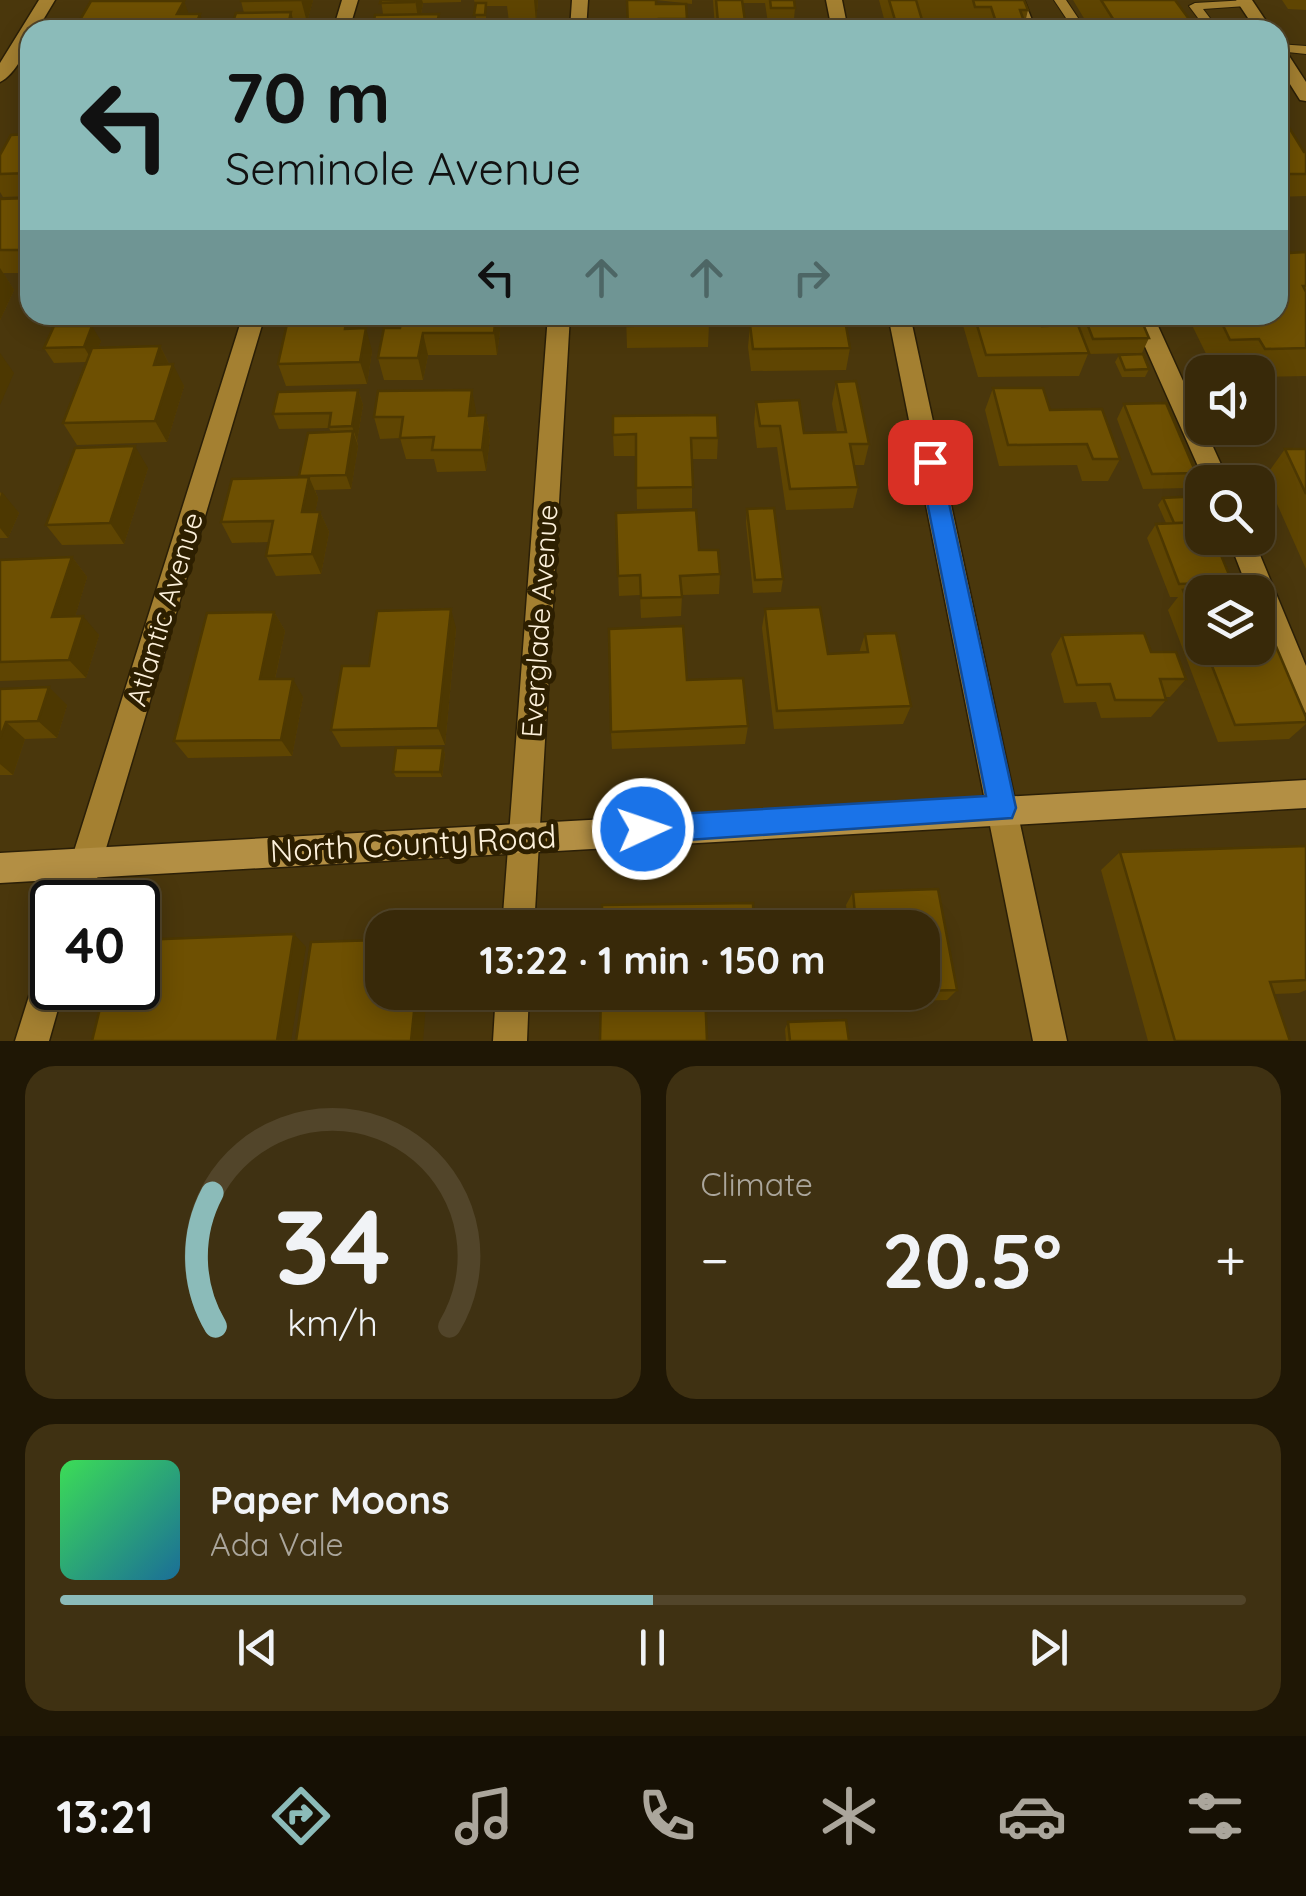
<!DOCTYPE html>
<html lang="en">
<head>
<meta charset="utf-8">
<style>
	body { margin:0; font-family:Quicksand,sans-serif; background:#3f3112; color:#f1f3f6; height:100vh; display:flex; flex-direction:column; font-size:38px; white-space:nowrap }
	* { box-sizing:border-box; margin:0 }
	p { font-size:32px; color:#aba69c }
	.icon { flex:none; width:55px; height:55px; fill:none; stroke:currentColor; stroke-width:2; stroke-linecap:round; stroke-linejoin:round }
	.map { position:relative; height:1041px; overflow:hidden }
	.sheet { display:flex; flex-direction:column; gap:25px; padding:25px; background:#1f1705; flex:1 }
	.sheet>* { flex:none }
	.guide { position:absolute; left:20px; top:20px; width:1268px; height:305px; border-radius:30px; box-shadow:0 5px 25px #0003,0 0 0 2px #52452a; background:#8bbbb9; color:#111; overflow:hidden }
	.tools { position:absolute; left:1185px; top:355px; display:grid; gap:20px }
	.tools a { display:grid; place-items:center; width:90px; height:90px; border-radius:20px; background:#382909; box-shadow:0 5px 25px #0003,0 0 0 2px #52452a; font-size:50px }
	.speed { position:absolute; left:30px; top:880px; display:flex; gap:20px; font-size:50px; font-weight:700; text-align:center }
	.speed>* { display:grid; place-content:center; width:130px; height:130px; border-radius:50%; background:#382909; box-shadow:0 5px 25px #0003,0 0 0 2px #52452a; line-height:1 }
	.speed .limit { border:5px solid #111; border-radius:15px; background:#fff; color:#111 }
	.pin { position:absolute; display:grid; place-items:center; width:85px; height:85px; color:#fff; margin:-42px; border-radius:20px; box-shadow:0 5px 15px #0006 }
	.me { position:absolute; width:110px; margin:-55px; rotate:87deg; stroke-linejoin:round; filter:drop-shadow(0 0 8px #0008) }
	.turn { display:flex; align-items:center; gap:35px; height:210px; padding:0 40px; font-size:45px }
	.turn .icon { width:130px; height:130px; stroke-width:2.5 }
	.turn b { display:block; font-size:70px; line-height:85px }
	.lanes { display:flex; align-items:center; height:95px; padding:0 40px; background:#0003; justify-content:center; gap:50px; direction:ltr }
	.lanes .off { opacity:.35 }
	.big { font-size:75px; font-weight:700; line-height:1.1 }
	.sheet .widget { flex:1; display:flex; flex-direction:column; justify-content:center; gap:15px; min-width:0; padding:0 35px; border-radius:30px; background:#3f3112 }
	.sheet .dial { align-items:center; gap:0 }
	.dial svg { height:260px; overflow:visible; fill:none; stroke:#52452a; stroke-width:7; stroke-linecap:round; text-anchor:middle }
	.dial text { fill:#f1f3f6; stroke:none }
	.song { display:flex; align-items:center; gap:30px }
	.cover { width:120px; height:120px; border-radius:15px; background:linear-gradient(135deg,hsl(130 70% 55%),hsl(200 70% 35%)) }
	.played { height:10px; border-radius:5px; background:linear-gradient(90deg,#8bbbb9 50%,#52452a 50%) }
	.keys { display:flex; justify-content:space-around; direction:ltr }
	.heat { display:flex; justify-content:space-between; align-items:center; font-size:55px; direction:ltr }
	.sheet .tiles { flex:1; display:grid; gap:25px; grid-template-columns:1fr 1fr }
	.widget:last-child { grid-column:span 2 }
	.trip { position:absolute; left:365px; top:910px; width:575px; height:100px; border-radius:30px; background:#382909; box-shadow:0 5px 25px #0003,0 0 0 2px #52452a; font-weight:700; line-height:100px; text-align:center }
	.menu { display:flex; height:160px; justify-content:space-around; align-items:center; background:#161004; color:#aba69c }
	.menu .icon { width:70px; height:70px }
	.menu .selected { color:#8bbbb9 }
	.menu b { font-size:45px; color:#f1f3f6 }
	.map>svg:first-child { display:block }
</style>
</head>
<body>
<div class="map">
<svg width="1306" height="1041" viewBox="0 0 1306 1041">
	<rect width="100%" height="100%" fill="#4a370c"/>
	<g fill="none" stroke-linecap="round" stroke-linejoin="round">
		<defs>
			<path id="lane" d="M1054 0H1066L1086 30H1074Z
				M1248 0 1252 3 1246 6 1203 9 1219 30H1207L1189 6 1195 3Z
				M1278 44 1306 46V54L1278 51Z"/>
			<path id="street" d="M39 0H55L37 30H30C30 47 15 75 0 82V63Z
				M342 0H358L349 30H333Z
				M572 0H588L586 30H570Z
				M826 0H842L848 30H832Z
				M1008 0H1024L1036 30H1020Z
				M1236 0H1252L1272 30H1256Z
				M1278 47 1284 48 1306 82V101L1300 100 1278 65Z
				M243 315H265L90 902H58Z
				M548 315H570L534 928H502Z
				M888 315H910L1067 1041H1033Z
				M1131 315H1153L1229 482H1205Z
				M1228 538H1253L1306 666V713L1296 709 1292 700 1258 614V592H1249Z
				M52 957V988H64L49 1041H15L40 961Z
				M496 992H529L527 1041H493Z"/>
			<path id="secondary" d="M1306 780V808L0 883V853Z"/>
		</defs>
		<use href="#lane" stroke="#2b1f07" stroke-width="2"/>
		<use href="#street" stroke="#2b1f07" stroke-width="3"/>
		<use href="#secondary" stroke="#2b1f07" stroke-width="3"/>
		<use href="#lane" fill="#a48031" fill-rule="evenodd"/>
		<use href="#street" fill="#a48031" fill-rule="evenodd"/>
		<use href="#secondary" fill="#b38f44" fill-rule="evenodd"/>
	</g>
	<path fill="#5f4502" d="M313 0 307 22 294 23 296 30H230L244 13 241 1Z
		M381 0H461V2L423 3 421 14H439L441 30H372L383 14Z
		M474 0H538L536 21 509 22 507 6H486V22L476 23V6Z
		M627 0H692V4L656 0V4L687 19V30H628Z
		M713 0H794L795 8 793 30H769L765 3H742L744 30H715Z
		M879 0H1024L1028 10 1025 23 1027 30H970L967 19 922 20 925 30H887Z
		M1073 0H1175L1197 30H1091Z
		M1282 0H1306V10L1288 9Z
		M184 1 188 14 206 30H74Z
		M1278 121 1304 152H1306V196L1278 197Z
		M30 134V196L3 197 0 192V155Z
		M30 198V273H3L14 290 0 320V199Z
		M1306 252V376L1258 377V372H1244L1241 367 1213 368 1187 315H1278L1290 253Z
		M358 315 356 329 372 351 367 384 286 386 278 364Z
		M626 315 709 324 708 347 627 348Z
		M784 315H844L850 348 846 370 751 371 748 347 750 325 785 324Z
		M960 315H1038L1042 326 1080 330 1076 315H1139L1138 317 1149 338 1142 353 1088 354 1079 376 978 377Z
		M501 322 497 355H428L423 380H384L378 358 400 328Z
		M101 341 98 348 160 346 169 364 184 386 167 442 77 445 63 423 86 362 54 363 44 348Z
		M1119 355 1149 369 1145 377H1122L1115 362Z
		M836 382 869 444 864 465H854L858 487 853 508 786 510 777 447 757 448 754 423 756 402 804 433 837 432 832 404Z
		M993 388 1120 459 1108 481H1082L1077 465 999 466 985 410Z
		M358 390 363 405 357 441 358 446 351 489 315 490 318 498 315 512H320L329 532 321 574 276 576 266 556 269 542 232 543 221 522 300 477 331 432 329 428 279 429 273 414Z
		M472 390 476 416 486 415 490 437 486 471 437 472 434 459H406L400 438 380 439 374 417Z
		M1124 404 1196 473 1187 488 1143 489 1117 419Z
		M717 415 718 438 717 459H692V508L637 509 636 456H614L613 435Z
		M1285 449H1306V569L1265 477Z
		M148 468 124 544 62 545 46 525Z
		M0 492 19 513 8 538H0Z
		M1163 498 1202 538 1232 582 1227 589 1202 592V648H1258L1306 717V724L1289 739 1218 742 1168 610 1178 597H1170L1147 538 1156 524 1166 523 1158 505Z
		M747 509 783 579 781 592 753 593 746 523Z
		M616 513 699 550 720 574 719 594 682 595 681 616 641 618 640 595 619 596Z
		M72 557 87 577 75 616 99 635 86 678 0 681V560Z
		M765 609 828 654 859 653 865 634 911 706 903 724 774 729 762 628Z
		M274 612 285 631 275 679 303 697 292 756 188 758 174 741Z
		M456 628 445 745 341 747 331 730 369 666Z
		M1062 635 1151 652 1186 679 1170 697H1165L1166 700 1151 717 1101 718 1096 702 1064 703 1051 654Z
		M687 680 748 726 745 744 612 749 611 732Z
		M0 689 67 705 57 738 25 739 13 775H0Z
		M443 748 445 754 442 777H396L393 772Z
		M1306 846V990L1299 993 1274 994 1290 1041H1148L1101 870 1120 852Z
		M938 889 957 990 947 1000 803 1004 802 992H922V928H796L800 916 847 914 846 905 853 892Z
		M788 1022 849 1041H786L785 1029Z"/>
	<path fill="#4d3801" d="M301 0H313L307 22Z
		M415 0H422L423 3 419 24Z
		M534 0H538L536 21Z
		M184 1 192 23 177 14Z
		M291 12 296 30H287Z
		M200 14 206 30H196L195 27Z
		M439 14 441 30H436V29Z
		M0 268 14 290 0 320Z
		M347 315H358L352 351 345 329Z
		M496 315H500L501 322 497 355 494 333Z
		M92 326 101 341 93 362 84 347Z
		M366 328 372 351 367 384 360 362Z
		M423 333 428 355 423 380 418 358Z
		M160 346 171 368 154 365Z
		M0 353 14 373 0 405Z
		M173 364 184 386 167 442 155 421Z
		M358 390 363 405 357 441 352 426Z
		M472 390 476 411 473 437 469 416Z
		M486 415 490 437 486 471 482 450Z
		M353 431 358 446 351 489 346 475Z
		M135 446 148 468 124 544 110 523Z
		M309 477 318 498 311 533 302 512Z
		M2 492 19 513 8 538 0 528V497Z
		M320 512 329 532 321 574 312 554Z
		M72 557 87 577 69 636 52 617Z
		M451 609 456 628 445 745 438 728Z
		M274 612 285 631 271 697 260 679Z
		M83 616 99 635 86 678 69 660Z
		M293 679 303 697 292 756 281 740Z
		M49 687 67 705 57 738 38 721Z
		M6 722 25 739 13 775 0 764V738Z
		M443 748 445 754 442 777 440 772Z
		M294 934 306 947 291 1041H277Z
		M416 992H427L423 1041H411Z"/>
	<path fill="#6e5002" stroke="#4d3801" stroke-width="2.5" d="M241 0H301L241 1Z
		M381 0H415L414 2 380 3Z
		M627 0H656V4H686L687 19H659L660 26 628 27Z
		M716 0H742L745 21 718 22Z
		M770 0H794L795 8H771Z
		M889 0H916L925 30H898Z
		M973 0H1024L1028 10H1020L1027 30H993L998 28 991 7H975Z
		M1101 0H1175L1197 30H1120Z
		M91 1H184L177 14H200L195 27H177L175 30H74Z
		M476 3H486L485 15H474Z
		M291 12 287 30H230L236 13Z
		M439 14 436 29 372 30 375 15Z
		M1278 121H1285L1304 152H1306V174H1278Z
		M30 134V173L0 174V155L11 135Z
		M30 198V250H0V199Z
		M1278 245H1286L1290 253 1306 252V286H1303L1306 292V348L1265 349 1259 339 1230 340 1218 315H1278Z
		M289 315H347L345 329 366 328 360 362 278 364Z
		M403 315H496L494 333H423L418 358H378L384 328H400Z
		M626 315H708L709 324 626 326Z
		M790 315H844L850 348 753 349 750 325 791 324Z
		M974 315H1038L1042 326 1078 325 1089 353 986 355Z
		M1140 317 1149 338 1093 339 1085 318Z
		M54 326H92L84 347 44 348Z
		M160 346 154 365 173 364 155 421 63 423 92 348Z
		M1143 354 1149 369 1125 370 1119 355Z
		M856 381 869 444H850L858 487 790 489 780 426H760L756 402 799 400 804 433 846 432 836 382Z
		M993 388H1043L1050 410 1102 409 1120 459H1093L1087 444 1008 445Z
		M358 390 352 426 329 427 331 413 273 414 278 392Z
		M472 390 469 416 486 415 482 450H432L434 437 400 438 403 417H374L378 391Z
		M1166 403 1196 473 1152 474 1124 404Z
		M717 415 718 438H691L693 487 636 488V434L613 435V416Z
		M353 431 346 475 299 476 308 433Z
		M135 446 110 523 46 525 75 448Z
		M1285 449H1306V494Z
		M309 477 302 512H320L312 554 266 556 273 521 221 522 232 479Z
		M1201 496 1202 522 1174 523 1163 498Z
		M774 508 783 579 755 580 747 509Z
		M696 510 699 550H718L720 574 680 576 682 597 641 598 640 575 618 576 616 513Z
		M1202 522V538H1214L1232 582 1179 584 1156 524Z
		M72 557 52 617 83 616 69 660 0 662V560Z
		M1251 588 1253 592H1202V640L1183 590Z
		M1258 604 1306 717V722L1235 725 1205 648H1258Z
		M820 607 828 654 868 652 865 634 896 633 911 706 777 711 765 609Z
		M451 609 438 728 331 730 342 666H369L377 611Z
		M274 612 260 679H293L281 740 174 741 207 613Z
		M683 626 687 680 743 678 748 726 611 732 609 629Z
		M1144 633 1151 652H1176L1186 679H1160L1166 700H1115L1110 684 1077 685 1062 635Z
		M49 687 38 721 6 722 0 738V689Z
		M396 748H443L440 772H393Z
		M1306 846V980L1270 982 1290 1041H1175L1120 852Z
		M938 889 957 990 922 991V928H802L800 916 855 914 853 892Z
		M753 903 754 928H602V905Z
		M294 934 277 1041H92L105 988H138V940Z
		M382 940V992H416L411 1041H296L311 942Z
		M601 992H705L707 1041H600Z
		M808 992H858L808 994Z
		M846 1020 849 1041H790L788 1022Z"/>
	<path fill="#1a73e8" stroke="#114b97" stroke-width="2.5" d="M930 454 940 462 1016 808 1012 818 643 843 634 839 629 829 634 820 643 816 986 796 919 462Z"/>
	<g text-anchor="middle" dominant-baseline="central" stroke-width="10" stroke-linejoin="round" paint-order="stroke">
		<g font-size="28" fill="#fdf1db" stroke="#2d1f00">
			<text transform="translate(164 609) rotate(-73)">Atlantic Avenue</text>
			<text transform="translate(539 621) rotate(-86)">Everglade Avenue</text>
		</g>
		<g font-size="32" fill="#fdf1db" stroke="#2d1f00">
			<text transform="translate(413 843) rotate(-3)">North County Road</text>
		</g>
	</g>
</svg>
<div class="tools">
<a><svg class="icon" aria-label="sound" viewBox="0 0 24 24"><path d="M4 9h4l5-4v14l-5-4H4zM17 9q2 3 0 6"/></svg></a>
<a><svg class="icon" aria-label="search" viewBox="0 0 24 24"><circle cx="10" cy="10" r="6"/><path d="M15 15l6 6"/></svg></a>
<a><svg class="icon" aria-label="layers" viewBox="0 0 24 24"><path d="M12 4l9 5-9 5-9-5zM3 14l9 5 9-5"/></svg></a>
</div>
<div class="speed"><div class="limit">40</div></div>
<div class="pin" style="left:930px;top:462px;background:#d93025"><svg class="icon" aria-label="arrive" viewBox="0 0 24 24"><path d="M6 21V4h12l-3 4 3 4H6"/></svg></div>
<svg class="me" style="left:643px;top:829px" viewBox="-20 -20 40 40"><circle r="17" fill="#1a73e8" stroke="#fff" stroke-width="3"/><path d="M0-11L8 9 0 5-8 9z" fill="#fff"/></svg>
<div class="trip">13:22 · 1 min · 150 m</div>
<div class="guide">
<div class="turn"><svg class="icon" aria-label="left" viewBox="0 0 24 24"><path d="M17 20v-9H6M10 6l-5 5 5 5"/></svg><div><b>70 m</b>Seminole Avenue</div></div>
<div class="lanes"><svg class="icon" aria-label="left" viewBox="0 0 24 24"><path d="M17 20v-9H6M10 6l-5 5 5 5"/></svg><svg class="icon off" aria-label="ahead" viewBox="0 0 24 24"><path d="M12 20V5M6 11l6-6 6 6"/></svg><svg class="icon off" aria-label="ahead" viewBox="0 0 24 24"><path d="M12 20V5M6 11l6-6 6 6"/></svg><svg class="icon off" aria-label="right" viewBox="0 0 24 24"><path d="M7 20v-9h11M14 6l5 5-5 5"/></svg></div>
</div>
</div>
<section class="sheet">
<div class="tiles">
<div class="widget dial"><svg viewBox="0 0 100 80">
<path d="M14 69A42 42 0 1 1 86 69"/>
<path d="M14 69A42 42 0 0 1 13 28" stroke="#8bbbb9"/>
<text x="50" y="56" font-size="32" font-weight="700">34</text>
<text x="50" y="72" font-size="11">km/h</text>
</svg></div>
<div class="widget"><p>Climate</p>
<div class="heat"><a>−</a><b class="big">20.5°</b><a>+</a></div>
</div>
<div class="widget">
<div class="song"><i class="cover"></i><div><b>Paper Moons</b><p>Ada Vale</p></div></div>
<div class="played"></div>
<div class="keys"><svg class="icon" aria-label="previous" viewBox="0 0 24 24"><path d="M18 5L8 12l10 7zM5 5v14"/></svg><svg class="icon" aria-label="pause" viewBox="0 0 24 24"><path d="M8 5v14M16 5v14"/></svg><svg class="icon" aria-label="next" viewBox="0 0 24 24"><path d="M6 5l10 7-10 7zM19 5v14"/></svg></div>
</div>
</div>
</section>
<nav class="menu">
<b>13:21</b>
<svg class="icon selected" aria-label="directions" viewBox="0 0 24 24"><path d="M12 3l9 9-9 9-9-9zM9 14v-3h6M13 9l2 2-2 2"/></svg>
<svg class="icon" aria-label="music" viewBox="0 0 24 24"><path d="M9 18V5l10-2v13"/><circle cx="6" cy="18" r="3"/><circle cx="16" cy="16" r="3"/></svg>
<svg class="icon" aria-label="phone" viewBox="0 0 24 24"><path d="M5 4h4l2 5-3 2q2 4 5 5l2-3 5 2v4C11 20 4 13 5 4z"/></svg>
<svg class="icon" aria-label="climate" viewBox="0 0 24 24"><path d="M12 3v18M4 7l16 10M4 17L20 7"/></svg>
<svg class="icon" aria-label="car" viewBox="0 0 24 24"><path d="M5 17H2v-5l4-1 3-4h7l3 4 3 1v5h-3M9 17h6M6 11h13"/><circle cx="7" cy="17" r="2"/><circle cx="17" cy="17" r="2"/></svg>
<svg class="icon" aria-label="filters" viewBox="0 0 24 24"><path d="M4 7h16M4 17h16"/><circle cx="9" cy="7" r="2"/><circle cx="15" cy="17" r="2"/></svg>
</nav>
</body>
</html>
